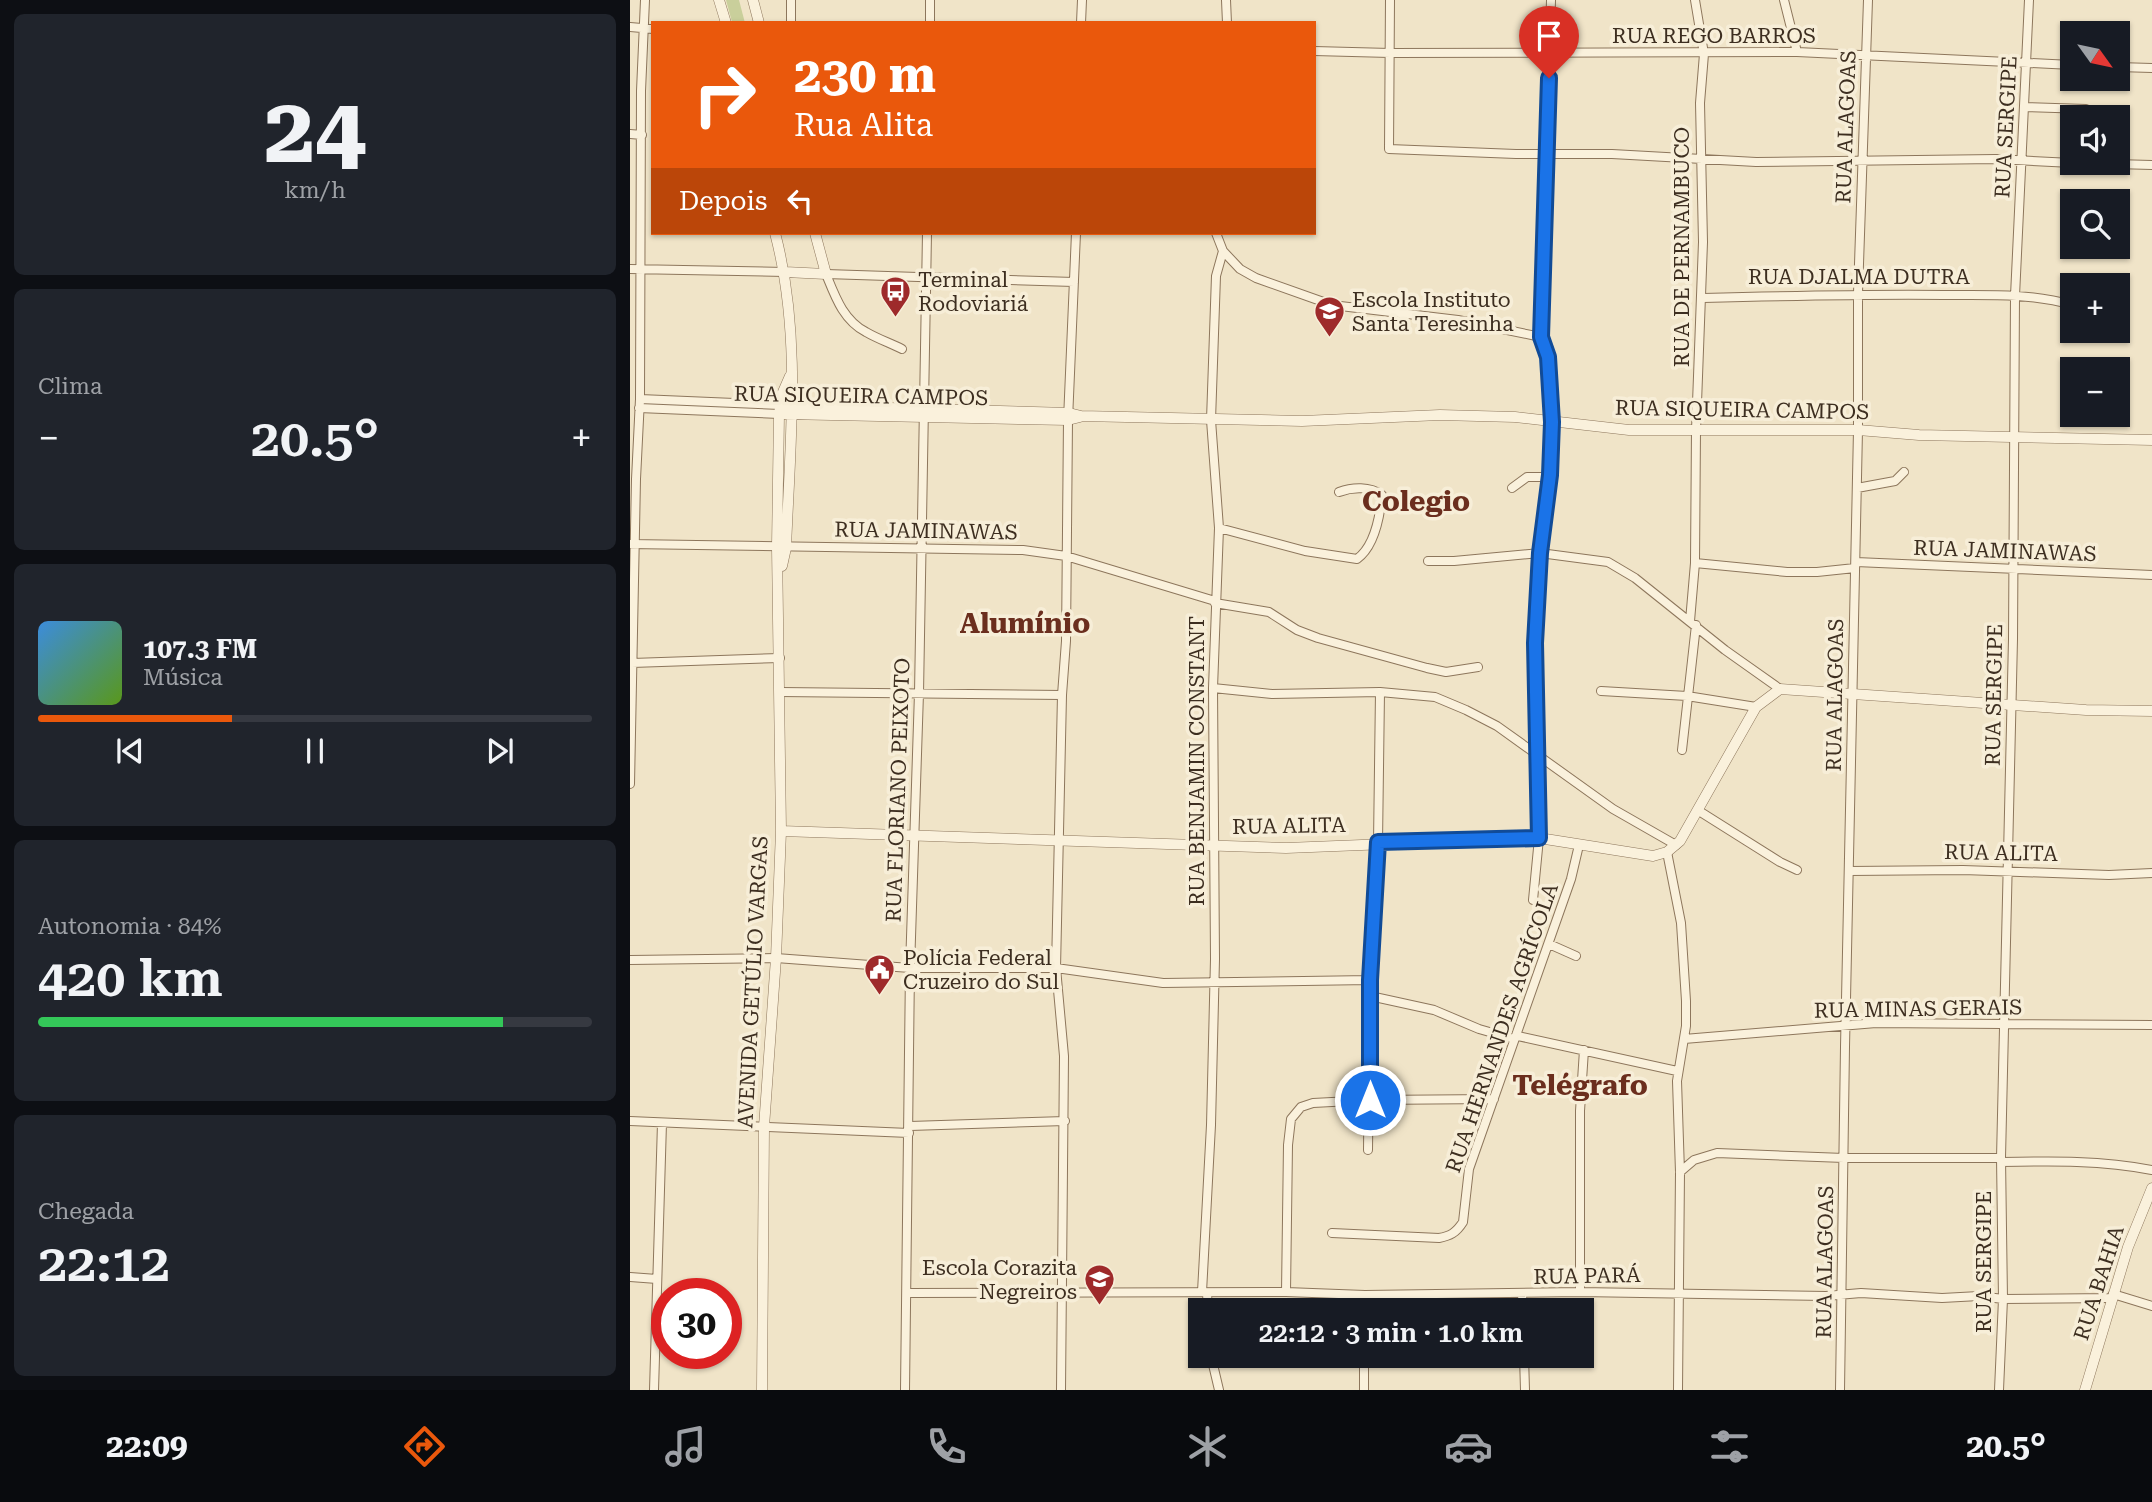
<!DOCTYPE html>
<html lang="pt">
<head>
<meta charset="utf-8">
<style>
	body { margin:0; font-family:"Roboto Serif",serif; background:#20242c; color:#f1f3f6; height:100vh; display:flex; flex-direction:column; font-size:26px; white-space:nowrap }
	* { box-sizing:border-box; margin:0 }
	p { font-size:23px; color:#9ea1a6 }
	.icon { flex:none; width:38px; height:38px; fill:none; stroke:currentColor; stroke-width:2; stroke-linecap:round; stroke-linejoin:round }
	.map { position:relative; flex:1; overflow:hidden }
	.side { display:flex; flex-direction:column; gap:14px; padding:14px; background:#0d0f14; width:630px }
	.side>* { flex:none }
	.guide { position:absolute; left:21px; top:21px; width:665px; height:214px; border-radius:0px; box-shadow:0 2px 5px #0004; background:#ea580c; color:#fff; overflow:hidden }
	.needle { width:46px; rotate:123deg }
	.buttons { position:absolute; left:1430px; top:21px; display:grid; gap:14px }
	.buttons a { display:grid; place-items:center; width:70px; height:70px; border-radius:0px; background:#171b24; box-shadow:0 2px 5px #0004; font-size:35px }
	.speed { position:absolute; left:21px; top:1278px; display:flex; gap:14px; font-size:35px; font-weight:700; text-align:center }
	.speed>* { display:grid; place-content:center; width:91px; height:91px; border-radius:50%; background:#171b24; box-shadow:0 2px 5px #0004; line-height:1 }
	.speed .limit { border:10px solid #d22; background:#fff; color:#111 }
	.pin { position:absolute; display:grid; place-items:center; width:60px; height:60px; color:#fff; margin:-72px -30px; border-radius:50% 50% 50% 0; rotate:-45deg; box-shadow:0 0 7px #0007 }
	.pin .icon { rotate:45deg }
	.me { position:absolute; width:77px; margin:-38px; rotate:0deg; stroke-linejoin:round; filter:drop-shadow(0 0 5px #0008) }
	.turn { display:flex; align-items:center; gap:24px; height:147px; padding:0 28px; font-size:32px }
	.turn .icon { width:91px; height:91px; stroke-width:2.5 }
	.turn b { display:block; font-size:49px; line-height:60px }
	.then { display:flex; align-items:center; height:66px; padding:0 28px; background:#0003; gap:14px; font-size:26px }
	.big { font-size:52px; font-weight:600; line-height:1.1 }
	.side .card { flex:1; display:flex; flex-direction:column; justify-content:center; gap:10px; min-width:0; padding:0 24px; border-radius:10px; background:#20242c }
	.side .dial { align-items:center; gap:0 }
	.dial b { font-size:91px; line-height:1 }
	.song { display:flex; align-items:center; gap:21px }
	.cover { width:84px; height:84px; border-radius:10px; background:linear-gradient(135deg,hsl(210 70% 55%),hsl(90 70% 35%)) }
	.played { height:7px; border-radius:4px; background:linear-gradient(90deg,#ea580c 35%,#363941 35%) }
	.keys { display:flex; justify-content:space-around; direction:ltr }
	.heat { display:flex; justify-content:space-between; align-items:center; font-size:38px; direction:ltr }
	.charge { height:10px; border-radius:5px; background:linear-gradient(90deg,#34c759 84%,#363941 0) }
	.trip { position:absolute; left:558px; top:1298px; width:406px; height:70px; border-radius:0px; background:#171b24; box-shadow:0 2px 5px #0004; font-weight:600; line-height:70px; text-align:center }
	.menu { display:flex; height:112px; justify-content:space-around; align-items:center; background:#090b0e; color:#9ea1a6 }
	.menu .icon { width:49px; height:49px }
	.menu .active { color:#ea580c }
	.menu b { font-size:32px; color:#f1f3f6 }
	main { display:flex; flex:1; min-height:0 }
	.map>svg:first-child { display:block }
</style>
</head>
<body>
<main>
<section class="side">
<div class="card dial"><b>24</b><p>km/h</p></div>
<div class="card"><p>Clima</p>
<div class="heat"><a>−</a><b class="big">20.5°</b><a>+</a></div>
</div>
<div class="card">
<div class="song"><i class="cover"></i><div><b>107.3 FM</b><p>Música</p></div></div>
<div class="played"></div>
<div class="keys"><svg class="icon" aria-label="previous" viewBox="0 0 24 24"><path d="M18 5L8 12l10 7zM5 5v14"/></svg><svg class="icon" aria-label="pause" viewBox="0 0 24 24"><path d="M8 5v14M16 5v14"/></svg><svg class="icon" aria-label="next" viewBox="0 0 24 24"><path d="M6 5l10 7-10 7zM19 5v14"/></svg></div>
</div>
<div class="card"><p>Autonomia · 84%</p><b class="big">420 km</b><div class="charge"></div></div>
<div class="card"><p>Chegada</p><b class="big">22:12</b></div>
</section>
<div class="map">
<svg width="1522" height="1390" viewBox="0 0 1522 1390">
	<rect width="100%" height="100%" fill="#f0e4c8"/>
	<path fill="#c9cf9b" d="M96 0H109L115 23 102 22Z"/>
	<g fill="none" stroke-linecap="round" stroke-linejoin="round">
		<defs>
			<path id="minor" d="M161 0V23
				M596 0 597 23
				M760 0 759 149 886 154H982L1126 162 1366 159 1442 163
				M1154 0 1167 52
				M300 23V0
				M451 23 452 0
				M0 27 23 29
				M684 51 760 53 1167 52 1442 65
				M1488 67 1522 68
				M1394 107 1456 109
				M0 134 12 135
				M1448 163 1522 165
				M593 251 610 269 626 278 702 305 828 320 911 337
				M0 269 155 272
				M1073 298C1153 296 1234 294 1314 295 1357 295 1401 293 1442 305
				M272 349C260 343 248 339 236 332 213 320 205 296 196 274L444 282
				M10 399 150 405
				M9 408 149 414
				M882 488 897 477H920
				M1227 488 1265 481 1274 472
				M589 528 675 551 727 559C745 546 750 516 752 495 740 486 722 487 709 492
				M0 544 393 550 436 556 585 601
				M798 561H824L910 553 978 562 1005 578 1095 650 1150 689
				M1226 562 1522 575
				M1065 563 1157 572H1187L1225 568
				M585 603 639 612 667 630 688 638 797 668 816 672 848 667
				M1060 621 1065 563 1066 430 1073 242 1070 103 1074 54 1065 0
				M2 663 150 658
				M583 688 642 694 750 692 805 697 836 710 867 726 983 809 1046 845
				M971 691 1057 696 1126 707
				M150 692 432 695
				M1052 750 1066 625
				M0 784 6 479 10 399 11 91 15 0
				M1069 811 1150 862 1167 870
				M1037 852 1051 923 1056 1001V1026L1047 1081 1050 1172 1048 1390
				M1219 871 1333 870 1479 875 1522 873
				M903 900 909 838 905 643 910 553 920 477 922 422 918 357 911 337 921 0
				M919 944 946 956
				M0 960 146 958 280 968H426L533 983 740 980
				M740 996 804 1010 849 1029 884 1039
				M888 1036 1047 1071
				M1054 1039 1246 1023 1522 1025
				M0 1121 279 1133
				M280 1126 435 1121
				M738 1150 740 980 748 843 750 692
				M1371 1162C1422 1161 1472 1160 1522 1170
				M1050 1172 1064 1160 1087 1153 1214 1158H1371
				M702 1233 809 1238C820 1236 826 1233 833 1222L839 1169 941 879 949 845
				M0 1277 27 1279
				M572 1292 581 1125 585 959 583 688 589 528 581 420 586 276 593 251 586 233
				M656 1292 658 1145 661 1119 671 1107 683 1103 740 1100 864 1099
				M950 1292V1111L954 1050
				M278 1293 656 1292 735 1295 950 1292 1196 1296 1231 1293 1312 1298 1349 1296 1373 1299 1482 1298
				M577 1293 578 1311
				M892 1294 893 1311
				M1483 1294 1522 1306
				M735 1311V1295
				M581 1356 589 1390
				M894 1356 895 1390
				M24 1390 32 1123
				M275 1390 280 968 289 693 297 233
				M431 1390 434 1056 426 968 432 695 436 641 438 420 446 233
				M734 1390V1356
				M1210 1390 1215 1047 1228 430V293L1238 0
				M1369 1390 1373 1299 1371 1158 1383 639 1385 296 1399 0"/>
			<path id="tertiary" d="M89 0 96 23
				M123 0 129 23
				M145 233C172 335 160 443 156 548L152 566
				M155 272 196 274 185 233
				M150 405 439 413 451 416 672 421 810 415 885 417 999 430H1228L1289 435 1522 440
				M155 414 438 420 450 417
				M151 831 656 848 909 838 1023 856 1037 852 1050 841 1126 707 1150 689 1456 710 1522 711
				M132 1390 134 1127 146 958 151 831 147 547 149 414 153 392 160 376
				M1455 1390 1498 1247 1522 1188"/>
		</defs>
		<use href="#minor" stroke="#8d765c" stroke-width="10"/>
		<use href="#tertiary" stroke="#8d765c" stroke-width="11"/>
		<use href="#minor" stroke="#faf1dc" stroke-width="8"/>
		<use href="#tertiary" stroke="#faf1dc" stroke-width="10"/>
	</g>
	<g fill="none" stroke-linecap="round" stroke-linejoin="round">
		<defs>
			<path id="route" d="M740 1100V980L748 842 909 838 905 643 910 553 920 475 922 422 918 357 911 337 919 78"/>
		</defs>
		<use href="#route" stroke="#114b97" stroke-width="18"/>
		<use href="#route" stroke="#1a73e8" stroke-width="12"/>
	</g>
	<defs>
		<symbol id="bus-pin" viewBox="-11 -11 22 30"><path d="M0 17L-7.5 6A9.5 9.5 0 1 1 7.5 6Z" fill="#9e2a2b" stroke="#f7eed8"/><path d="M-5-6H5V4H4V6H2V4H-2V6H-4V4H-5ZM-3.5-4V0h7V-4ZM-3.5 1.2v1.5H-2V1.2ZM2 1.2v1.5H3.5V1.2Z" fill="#fff"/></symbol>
		<symbol id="school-pin" viewBox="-11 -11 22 30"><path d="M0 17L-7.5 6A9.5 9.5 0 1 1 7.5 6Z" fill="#9e2a2b" stroke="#f7eed8"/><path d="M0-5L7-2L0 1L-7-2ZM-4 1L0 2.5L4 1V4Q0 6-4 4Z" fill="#fff"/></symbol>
		<symbol id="civic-pin" viewBox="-11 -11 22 30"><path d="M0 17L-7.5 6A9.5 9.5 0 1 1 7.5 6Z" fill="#9e2a2b" stroke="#f7eed8"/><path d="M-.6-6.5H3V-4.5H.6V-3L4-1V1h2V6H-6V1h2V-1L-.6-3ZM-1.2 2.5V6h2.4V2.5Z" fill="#fff"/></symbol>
	</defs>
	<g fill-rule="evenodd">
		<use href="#bus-pin" x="248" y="274" width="35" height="47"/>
		<use href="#school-pin" x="682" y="294" width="35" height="47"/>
		<use href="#civic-pin" x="232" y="952" width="35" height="47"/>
		<use href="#school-pin" x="452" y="1262" width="35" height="47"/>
	</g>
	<g text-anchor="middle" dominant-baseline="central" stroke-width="7" stroke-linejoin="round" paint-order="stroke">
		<g font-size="21" fill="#3d2e20" stroke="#f7eed8">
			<text x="1084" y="36">RUA REGO BARROS</text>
			<text transform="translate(1216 127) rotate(-88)">RUA ALAGOAS</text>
			<text transform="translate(1376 127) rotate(-87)">RUA SERGIPE</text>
			<text transform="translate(1052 247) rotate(-90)">RUA DE PERNAMBUCO</text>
			<text x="1229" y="277">RUA DJALMA DUTRA</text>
			<text transform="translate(231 396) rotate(1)">RUA SIQUEIRA CAMPOS</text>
			<text transform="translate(1112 410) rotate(1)">RUA SIQUEIRA CAMPOS</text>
			<text transform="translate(296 531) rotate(1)">RUA JAMINAWAS</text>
			<text transform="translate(1375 551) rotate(2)">RUA JAMINAWAS</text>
			<text transform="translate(1205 695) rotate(-89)">RUA ALAGOAS</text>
			<text transform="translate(1364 695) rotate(-89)">RUA SERGIPE</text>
			<text transform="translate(567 761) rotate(-90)">RUA BENJAMIN CONSTANT</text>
			<text transform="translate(268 790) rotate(-88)">RUA FLORIANO PEIXOTO</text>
			<text transform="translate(659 826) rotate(-1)">RUA ALITA</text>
			<text transform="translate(1371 853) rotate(1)">RUA ALITA</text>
			<text transform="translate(123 982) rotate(-87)">AVENIDA GETÚLIO VARGAS</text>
			<text transform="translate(1288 1009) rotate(-1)">RUA MINAS GERAIS</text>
			<text transform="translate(872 1028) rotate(-71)">RUA HERNANDES AGRÍCOLA</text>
			<text transform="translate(1195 1262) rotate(-89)">RUA ALAGOAS</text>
			<text transform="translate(1354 1262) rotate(-90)">RUA SERGIPE</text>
			<text transform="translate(957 1276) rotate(-1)">RUA PARÁ</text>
			<text transform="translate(1469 1283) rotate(-72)">RUA BAHIA</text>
		</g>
		<g font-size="21" fill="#3d2e20" stroke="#f7eed8" text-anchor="start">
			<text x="288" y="280">Terminal<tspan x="288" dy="24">Rodoviariá</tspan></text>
			<text x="722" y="300">Escola Instituto<tspan x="722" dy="24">Santa Teresinha</tspan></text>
			<text x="273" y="958">Polícia Federal<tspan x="273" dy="24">Cruzeiro do Sul</tspan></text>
			<text x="447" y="1268" text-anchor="end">Escola Corazita<tspan x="447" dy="24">Negreiros</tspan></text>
		</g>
		<g font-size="28" font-weight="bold" fill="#6b2e1e" stroke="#f7eed8">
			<text x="786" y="501">Colegio</text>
			<text x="395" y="623">Alumínio</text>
			<text x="950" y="1085">Telégrafo</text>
		</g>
	</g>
</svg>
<div class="buttons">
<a><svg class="needle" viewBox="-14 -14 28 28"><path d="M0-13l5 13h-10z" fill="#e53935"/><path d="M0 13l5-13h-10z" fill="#9ea1a6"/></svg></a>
<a><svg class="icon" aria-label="sound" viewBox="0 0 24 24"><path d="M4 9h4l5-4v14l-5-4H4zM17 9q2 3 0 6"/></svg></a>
<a><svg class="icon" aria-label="search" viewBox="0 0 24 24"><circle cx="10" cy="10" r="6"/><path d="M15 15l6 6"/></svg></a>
<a>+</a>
<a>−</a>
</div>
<div class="speed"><div class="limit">30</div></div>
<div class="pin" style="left:919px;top:78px;background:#d93025"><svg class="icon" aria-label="arrive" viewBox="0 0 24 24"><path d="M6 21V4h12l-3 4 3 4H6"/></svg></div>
<svg class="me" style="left:740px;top:1100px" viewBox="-20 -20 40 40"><circle r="17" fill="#1a73e8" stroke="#fff" stroke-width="3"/><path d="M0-11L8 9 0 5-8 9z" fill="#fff"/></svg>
<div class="trip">22:12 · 3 min · 1.0 km</div>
<div class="guide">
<div class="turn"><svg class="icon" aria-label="right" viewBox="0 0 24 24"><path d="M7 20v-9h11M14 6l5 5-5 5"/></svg><div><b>230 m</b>Rua Alita</div></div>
<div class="then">Depois<svg class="icon" aria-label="left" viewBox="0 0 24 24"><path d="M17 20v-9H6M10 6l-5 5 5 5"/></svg></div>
</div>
</div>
</main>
<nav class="menu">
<b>22:09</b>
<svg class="icon active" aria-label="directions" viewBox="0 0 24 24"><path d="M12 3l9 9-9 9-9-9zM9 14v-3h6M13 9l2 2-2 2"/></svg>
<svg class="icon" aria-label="music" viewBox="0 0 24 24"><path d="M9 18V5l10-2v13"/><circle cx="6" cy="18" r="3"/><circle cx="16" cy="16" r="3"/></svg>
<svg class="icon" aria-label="phone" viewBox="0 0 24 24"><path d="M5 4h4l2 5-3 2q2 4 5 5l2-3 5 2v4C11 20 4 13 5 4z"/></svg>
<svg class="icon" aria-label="climate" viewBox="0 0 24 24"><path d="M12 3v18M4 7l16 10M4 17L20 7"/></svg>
<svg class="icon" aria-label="car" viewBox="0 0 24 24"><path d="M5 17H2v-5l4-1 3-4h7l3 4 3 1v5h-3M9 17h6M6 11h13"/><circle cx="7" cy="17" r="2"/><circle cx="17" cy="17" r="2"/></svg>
<svg class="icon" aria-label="filters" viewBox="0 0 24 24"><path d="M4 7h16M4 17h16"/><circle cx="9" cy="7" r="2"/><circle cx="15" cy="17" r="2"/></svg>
<b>20.5°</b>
</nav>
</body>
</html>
